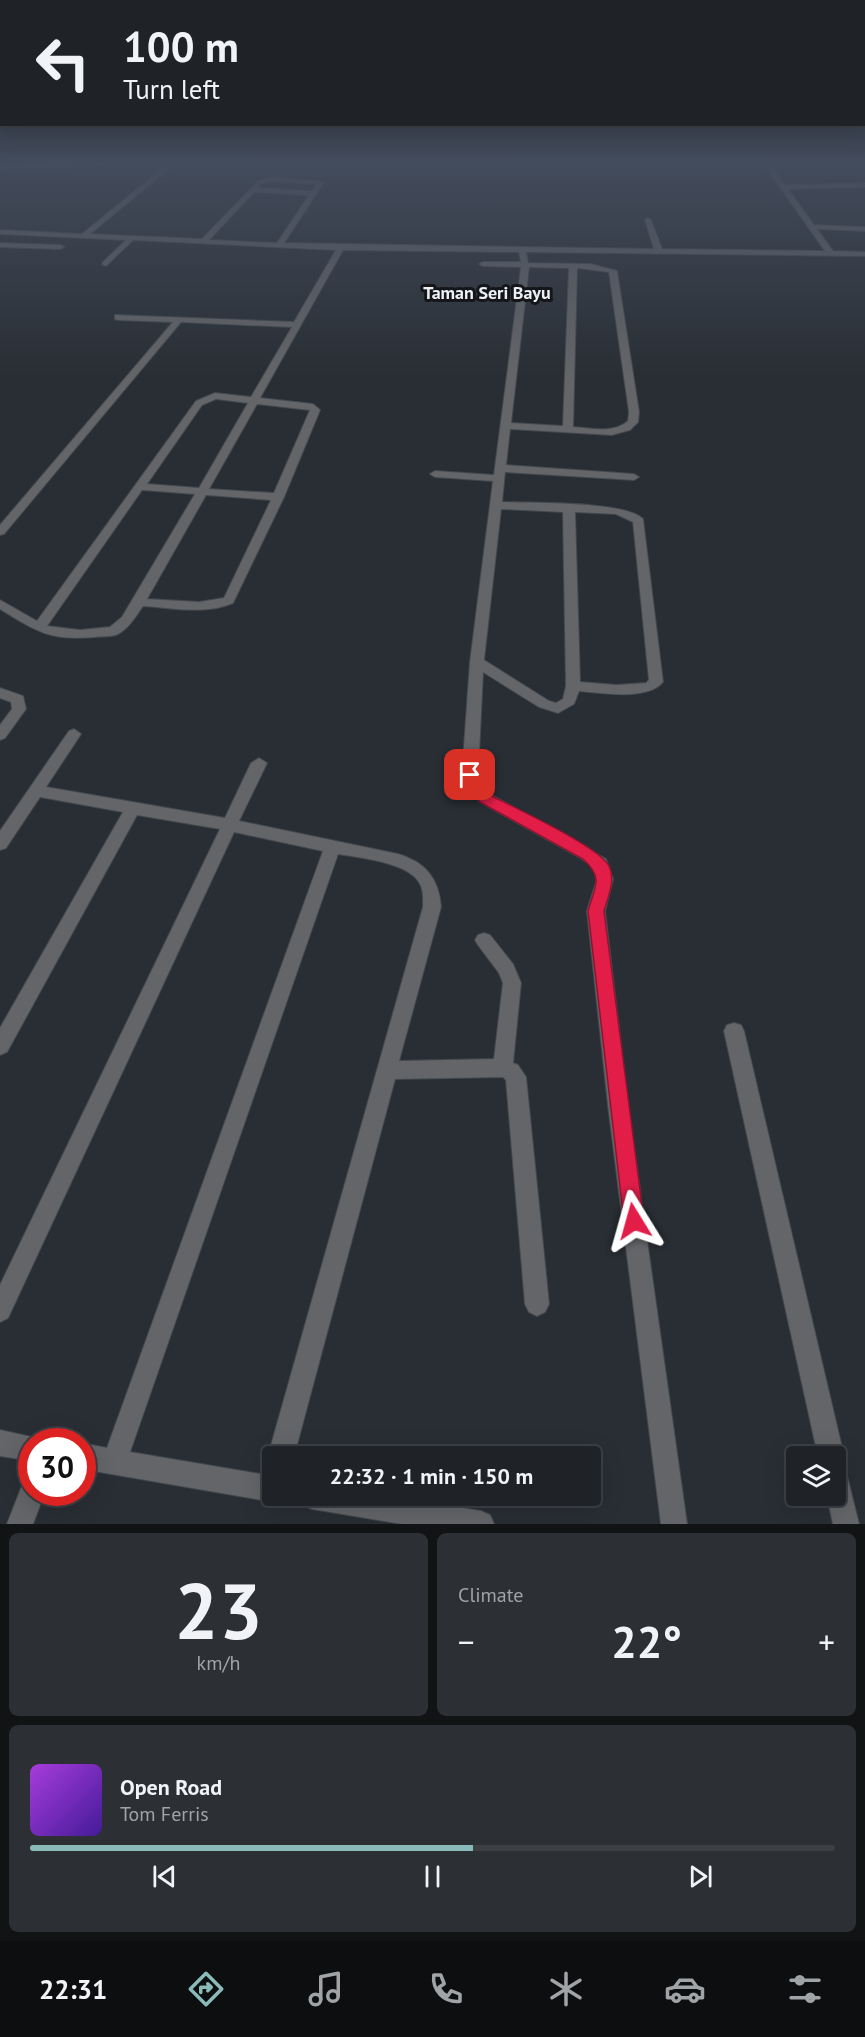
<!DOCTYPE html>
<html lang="en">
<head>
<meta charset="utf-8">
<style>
	body { margin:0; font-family:"PT Sans",sans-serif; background:#2c2f33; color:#f1f3f6; height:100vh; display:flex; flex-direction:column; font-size:22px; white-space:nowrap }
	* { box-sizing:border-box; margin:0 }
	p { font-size:20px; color:#a1a4a7 }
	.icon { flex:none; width:33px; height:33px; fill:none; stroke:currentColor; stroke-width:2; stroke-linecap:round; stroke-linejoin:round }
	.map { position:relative; height:1524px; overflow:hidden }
	.side { display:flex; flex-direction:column; gap:9px; padding:9px; background:#111315; flex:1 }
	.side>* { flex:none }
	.hud { position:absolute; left:0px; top:0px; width:866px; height:126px; box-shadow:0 6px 24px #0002,0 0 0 2px #3c3f44; background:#1f2227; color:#f1f3f6; overflow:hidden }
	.fabs { position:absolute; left:786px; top:1446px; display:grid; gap:12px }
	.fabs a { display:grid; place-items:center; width:60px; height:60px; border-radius:6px; background:#1f2227; box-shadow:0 6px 24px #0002,0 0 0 2px #3c3f44; font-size:30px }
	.speed { position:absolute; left:18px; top:1428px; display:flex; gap:12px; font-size:30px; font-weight:700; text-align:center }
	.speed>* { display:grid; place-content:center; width:78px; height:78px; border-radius:50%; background:#1f2227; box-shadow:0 6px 24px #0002,0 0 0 2px #3c3f44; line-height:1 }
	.speed .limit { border:9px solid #d22; background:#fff; color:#111 }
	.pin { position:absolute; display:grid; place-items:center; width:51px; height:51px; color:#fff; margin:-26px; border-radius:12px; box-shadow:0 3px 9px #0006 }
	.me { position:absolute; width:66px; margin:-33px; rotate:352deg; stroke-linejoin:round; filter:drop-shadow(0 0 4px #0008) }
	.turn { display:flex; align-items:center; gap:21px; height:126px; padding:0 24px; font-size:27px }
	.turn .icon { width:78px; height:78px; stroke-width:2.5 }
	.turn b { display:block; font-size:42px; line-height:51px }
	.big { font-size:45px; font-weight:600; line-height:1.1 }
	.side .tile { flex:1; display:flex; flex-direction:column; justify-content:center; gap:9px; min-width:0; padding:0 21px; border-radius:9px; background:#2c2f33 }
	.side .dial { align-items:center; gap:0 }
	.dial b { font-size:78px; line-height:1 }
	.song { display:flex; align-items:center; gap:18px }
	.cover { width:72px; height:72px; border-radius:9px; background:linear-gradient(135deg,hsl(280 70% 55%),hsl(260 70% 35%)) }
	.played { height:6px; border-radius:3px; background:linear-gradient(90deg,#8bbbb9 55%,#3c3f44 55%) }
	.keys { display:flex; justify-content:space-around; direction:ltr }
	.heat { display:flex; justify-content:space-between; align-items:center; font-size:33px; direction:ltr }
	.side .tiles { flex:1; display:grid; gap:9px; grid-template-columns:1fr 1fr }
	.tile:last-child { grid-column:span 2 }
	.trip { position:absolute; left:262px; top:1446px; width:339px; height:60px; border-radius:6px; background:#1f2227; box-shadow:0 6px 24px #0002,0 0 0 2px #3c3f44; font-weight:600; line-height:60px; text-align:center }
	.dock { display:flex; height:96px; justify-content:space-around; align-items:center; background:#0c0e10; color:#a1a4a7 }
	.dock .icon { width:42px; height:42px }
	.dock .active { color:#8bbbb9 }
	.dock b { font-size:27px; color:#f1f3f6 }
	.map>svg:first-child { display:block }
</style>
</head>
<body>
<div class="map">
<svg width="865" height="1524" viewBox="0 0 865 1524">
	<rect width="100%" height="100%" fill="#292e34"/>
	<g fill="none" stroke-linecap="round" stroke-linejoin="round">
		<path fill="#111b01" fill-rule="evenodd" d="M0 163H24L20 166 1 167Z"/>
		<defs>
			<path id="minor" d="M99 163H162L0 170V166Z
				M169 163H176L90 234 202 239 258 181 273 177 324 182 284 243 654 249 645 220 648 218 651 220 662 249 825 251 763 163H769L785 185 865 183V187L788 189 814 225 865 227V231L817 229 833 251 865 252V256L526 252 528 263 591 264 617 271 639 412 638 422 630 430 612 435 510 429 506 465 634 474 639 477 634 480 505 472 502 502C530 503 626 501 643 519L663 682C648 701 600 693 579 691L574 704 558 713 539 707 483 672 478 775 480 783 490 794 606 859 613 879 605 911 628 1105 687 1524H661L608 1105 587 911 597 879 593 867 582 859 480 802 468 789 462 775 470 662 493 481 435 477 430 474 435 471 494 475 521 267 483 266 479 264 483 262H521L519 252 343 250 260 398 313 404 320 410 284 497 233 603C205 615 173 608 143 606 136 616 129 628 118 634 112 637 102 636 95 637 51 641 37 632 0 609V600L37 621 196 401 215 393 251 397 292 327 181 322 4 534 0 535V525L173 322 118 320 115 319V315L294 322 336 250 133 240 106 266 102 264 103 262 126 240 0 234V230L82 234ZM273 181 317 184 312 191 258 188 262 183ZM254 192 309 195 277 243 209 240ZM529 267 569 268 563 426 511 423ZM577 268 609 272 629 412 628 421C613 434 591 428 573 427ZM216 399 248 403 199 488 147 484 202 405ZM257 404 310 410 274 493 209 489ZM142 490 195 494 122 617 110 627 80 630 47 626ZM206 495 271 500 224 598 199 602 147 599ZM501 509 563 512 566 686 563 699 556 703 549 701 484 660ZM575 512 616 514 633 522 649 680 646 683 617 685 580 682Z
				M0 243 60 245 64 247 60 249 0 247Z
				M0 688 23 696 26 709 5 738 0 740V725L12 709 11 702 0 698Z
				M74 729 81 734 46 787 225 818 251 763 259 758 267 763 239 821 398 854C425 862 439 878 441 907L399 1061 494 1059 503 983 499 973 478 945 475 940 478 935 484 933 490 935 513 964 521 983 513 1063 518 1065 526 1077 549 1304 545 1312 537 1316 529 1312 525 1304 506 1080 503 1077 395 1079 294 1456H273L272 1465 268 1456 423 907C423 900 424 891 420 884 409 862 360 858 338 854L130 1452 273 1476V1496H283L273 1502 82 1469V1443L107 1448 323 851 234 832 8 1318 0 1322V1285L220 829 137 815 7 1052 0 1055V1028L123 812 40 797 6 848 0 850V831L69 731Z
				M734 1023 741 1025 744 1031 844 1456 839 1465 845 1468 859 1524H833L827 1496H836V1456H818L724 1031 727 1025Z
				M0 1430 41 1439 42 1442H32V1461L0 1456Z
				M32 1479V1492H45L33 1524H7L23 1483Z
				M299 1496H388L481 1511 490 1515 494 1524H402L312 1509 303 1505Z"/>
		</defs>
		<use href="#minor" stroke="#44494f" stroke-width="2"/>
		<use href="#minor" fill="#636568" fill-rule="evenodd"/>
	</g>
	<linearGradient id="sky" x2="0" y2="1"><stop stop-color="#17191d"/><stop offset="0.43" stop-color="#434c5c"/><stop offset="1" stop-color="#434c5c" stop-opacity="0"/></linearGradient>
	<rect width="865" height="376" fill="url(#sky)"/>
	<path fill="#e11d48" stroke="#92132f" stroke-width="1.5" d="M470 770 475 771 479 783 490 795C513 807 600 847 609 866 616 880 608 897 604 911L644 1221 641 1228 634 1231 627 1228 624 1221 588 911C595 886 604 878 583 859L480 802 468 788 463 775Z"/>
	<g text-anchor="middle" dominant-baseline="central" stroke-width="6" stroke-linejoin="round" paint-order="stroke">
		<g font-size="18" font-weight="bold" fill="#edf0f4" stroke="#141619">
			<text x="487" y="292">Taman Seri Bayu</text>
		</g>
	</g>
</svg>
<div class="fabs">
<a><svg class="icon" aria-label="layers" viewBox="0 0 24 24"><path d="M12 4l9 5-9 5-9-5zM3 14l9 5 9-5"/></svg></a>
</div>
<div class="speed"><div class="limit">30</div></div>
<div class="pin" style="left:470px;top:775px;background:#d93025"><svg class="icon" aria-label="arrive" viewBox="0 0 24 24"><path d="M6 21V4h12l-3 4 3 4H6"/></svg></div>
<svg class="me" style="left:634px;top:1221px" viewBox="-20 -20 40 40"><path d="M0-17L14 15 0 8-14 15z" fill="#e11d48" stroke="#fff" stroke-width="4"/></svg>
<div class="trip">22:32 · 1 min · 150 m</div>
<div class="hud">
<div class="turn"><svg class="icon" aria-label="left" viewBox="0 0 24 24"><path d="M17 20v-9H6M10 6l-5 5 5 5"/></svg><div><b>100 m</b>Turn left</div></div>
</div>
</div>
<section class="side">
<div class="tiles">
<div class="tile dial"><b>23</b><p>km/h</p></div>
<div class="tile"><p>Climate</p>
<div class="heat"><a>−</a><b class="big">22°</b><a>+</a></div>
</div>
<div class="tile">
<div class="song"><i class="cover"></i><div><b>Open Road</b><p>Tom Ferris</p></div></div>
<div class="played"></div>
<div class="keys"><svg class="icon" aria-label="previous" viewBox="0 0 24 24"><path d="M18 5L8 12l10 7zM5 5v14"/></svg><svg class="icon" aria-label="pause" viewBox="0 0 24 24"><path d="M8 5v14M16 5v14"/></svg><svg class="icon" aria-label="next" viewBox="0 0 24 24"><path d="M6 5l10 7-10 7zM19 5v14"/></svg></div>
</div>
</div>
</section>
<nav class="dock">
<b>22:31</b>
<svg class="icon active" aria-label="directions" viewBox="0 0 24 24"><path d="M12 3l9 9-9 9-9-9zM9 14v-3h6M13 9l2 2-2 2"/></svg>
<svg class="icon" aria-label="music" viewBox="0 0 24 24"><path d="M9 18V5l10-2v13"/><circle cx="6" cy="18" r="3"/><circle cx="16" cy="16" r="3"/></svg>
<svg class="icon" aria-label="phone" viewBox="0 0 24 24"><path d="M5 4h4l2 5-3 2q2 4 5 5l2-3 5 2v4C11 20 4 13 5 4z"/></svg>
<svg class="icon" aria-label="climate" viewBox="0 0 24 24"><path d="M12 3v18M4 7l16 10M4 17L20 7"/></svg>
<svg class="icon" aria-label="car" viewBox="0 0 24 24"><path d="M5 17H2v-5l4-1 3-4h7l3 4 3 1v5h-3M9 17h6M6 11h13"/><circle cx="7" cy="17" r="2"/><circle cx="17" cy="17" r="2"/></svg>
<svg class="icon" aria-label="filters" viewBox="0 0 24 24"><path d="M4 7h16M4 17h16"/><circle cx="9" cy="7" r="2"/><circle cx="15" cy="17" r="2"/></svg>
</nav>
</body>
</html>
